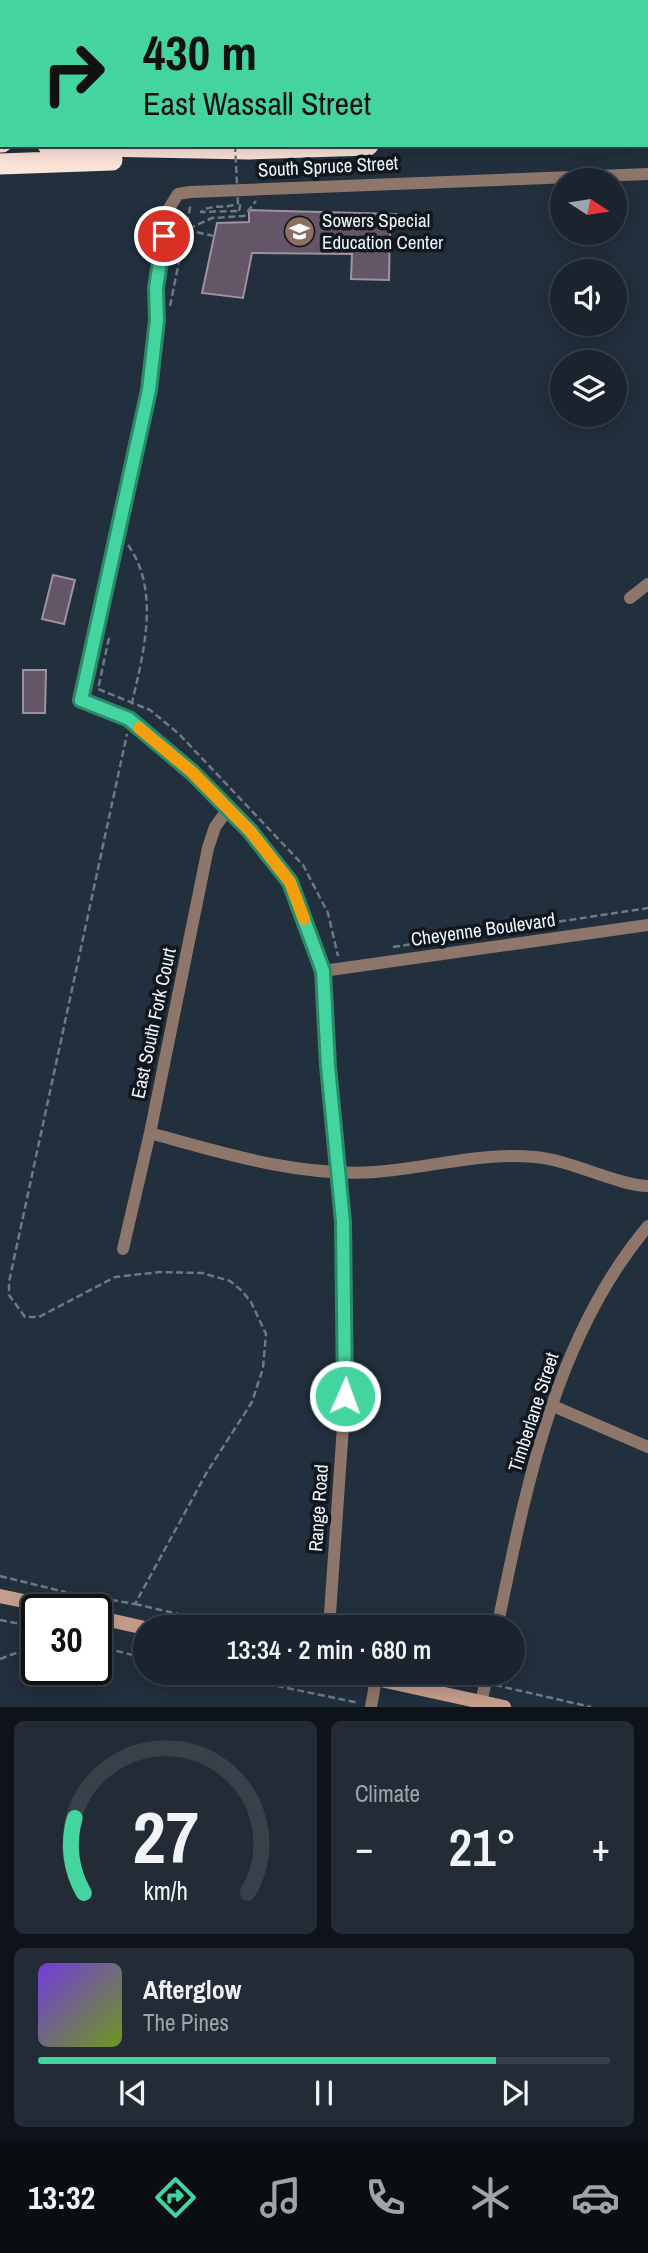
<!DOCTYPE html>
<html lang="en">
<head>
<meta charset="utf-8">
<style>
	body { margin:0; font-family:"Archivo Narrow",sans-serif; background:#232b36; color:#f1f3f6; height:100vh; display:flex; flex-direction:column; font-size:26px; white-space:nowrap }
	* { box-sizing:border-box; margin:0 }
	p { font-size:23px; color:#9fa4aa }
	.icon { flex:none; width:38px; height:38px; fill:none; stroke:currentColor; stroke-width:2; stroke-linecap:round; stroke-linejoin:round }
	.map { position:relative; height:1707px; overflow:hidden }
	.sheet { display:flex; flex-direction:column; gap:14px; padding:14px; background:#0e1319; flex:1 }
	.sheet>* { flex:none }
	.guide { position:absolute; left:0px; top:0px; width:649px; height:147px; box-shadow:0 4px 18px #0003,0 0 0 2px #38404a; background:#43d4a0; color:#111; overflow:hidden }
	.needle { width:46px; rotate:102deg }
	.buttons { position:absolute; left:550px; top:168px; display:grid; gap:14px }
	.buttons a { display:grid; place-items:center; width:77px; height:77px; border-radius:50%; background:#1a232e; box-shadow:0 4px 18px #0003,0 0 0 2px #38404a; font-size:35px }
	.speed { position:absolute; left:21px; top:1594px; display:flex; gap:14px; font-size:35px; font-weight:700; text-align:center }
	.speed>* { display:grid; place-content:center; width:91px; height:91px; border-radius:50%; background:#1a232e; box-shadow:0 4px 18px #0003,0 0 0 2px #38404a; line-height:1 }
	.speed .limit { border:4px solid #111; border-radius:10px; background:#fff; color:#111 }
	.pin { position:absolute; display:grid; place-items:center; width:60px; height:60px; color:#fff; margin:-30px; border:4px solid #fff; border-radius:50%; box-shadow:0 2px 7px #0007 }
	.me { position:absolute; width:77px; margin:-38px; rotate:2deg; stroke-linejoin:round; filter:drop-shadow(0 0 5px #0008) }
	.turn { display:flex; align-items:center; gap:24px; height:147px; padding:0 28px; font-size:32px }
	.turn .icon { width:91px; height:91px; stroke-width:2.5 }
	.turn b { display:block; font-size:49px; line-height:60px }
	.big { font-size:52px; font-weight:600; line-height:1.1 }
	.sheet .tile { flex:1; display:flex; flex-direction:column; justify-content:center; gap:10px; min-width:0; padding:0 24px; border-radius:10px; background:#232b36 }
	.sheet .dial { align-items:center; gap:0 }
	.dial svg { height:182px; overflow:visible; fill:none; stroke:#38404a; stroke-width:7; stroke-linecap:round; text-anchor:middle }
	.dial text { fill:#f1f3f6; stroke:none }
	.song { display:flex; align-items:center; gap:21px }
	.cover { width:84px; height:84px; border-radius:10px; background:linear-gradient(135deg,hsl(260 70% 55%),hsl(80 70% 35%)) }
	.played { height:7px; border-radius:4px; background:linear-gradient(90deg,#43d4a0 80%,#38404a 80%) }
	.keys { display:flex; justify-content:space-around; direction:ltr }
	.heat { display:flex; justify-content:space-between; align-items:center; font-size:38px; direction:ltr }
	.sheet .tiles { flex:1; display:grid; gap:14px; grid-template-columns:1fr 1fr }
	.tile:last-child { grid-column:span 2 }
	.trip { position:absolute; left:133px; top:1615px; width:392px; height:70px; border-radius:35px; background:#1a232e; box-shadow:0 4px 18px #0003,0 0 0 2px #38404a; font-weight:600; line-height:70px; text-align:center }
	.tabs { display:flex; height:112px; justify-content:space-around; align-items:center; background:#0a0e12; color:#9fa4aa }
	.tabs .icon { width:49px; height:49px }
	.tabs .active { color:#43d4a0 }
	.tabs b { font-size:32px; color:#f1f3f6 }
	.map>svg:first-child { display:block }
</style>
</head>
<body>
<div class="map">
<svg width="648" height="1707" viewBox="0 0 648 1707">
	<rect width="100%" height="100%" fill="#222f3d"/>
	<path fill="#325228" d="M0 0H180L183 2H2V29Z"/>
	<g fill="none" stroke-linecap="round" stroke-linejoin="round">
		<path stroke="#396b8f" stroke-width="12" d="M0 105H2"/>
	</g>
	<path fill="#645666" stroke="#a091a2" stroke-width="2" d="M249 210 396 214 395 228 390 227 389 280 351 279 352 254 252 253 243 298 202 293 217 223 249 222Z
		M53 575 75 580 64 624 42 619Z
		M23 670H46L45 713H23Z"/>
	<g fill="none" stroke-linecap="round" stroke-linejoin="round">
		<path stroke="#6e7986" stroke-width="2.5" stroke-dasharray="7 3.5" stroke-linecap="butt" d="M229 0V2
			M239 211 241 201
			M214 236 186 230 212 218 244 216 256 201
			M170 306 191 203
			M128 545C161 591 143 655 131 707
			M109 638 98 689 150 710 179 734 303 865 328 913 338 956
			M393 947 648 908
			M0 1576 65 1592
			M62 1597 65 1592 135 1604 207 1472 252 1402 263 1368 266 1334 251 1302 242 1291 230 1281 202 1273 160 1272 115 1277 39 1317H25L9 1295V1282L127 734
			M135 1604 239 1628
			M0 1620 37 1627
			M96 1646 145 1658
			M0 1659 37 1645
			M215 1673 359 1703
			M441 1673 475 1681
			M495 1685 591 1707"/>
		<path stroke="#8f766b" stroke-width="12" d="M630 598 648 584
			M323 971 648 925
			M150 1133C223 1153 298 1177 375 1172 429 1168 480 1152 535 1157 571 1160 616 1185 648 1186
			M123 1249 150 1133 208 848 215 827 228 809
			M553 1406 648 1447
			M329 1628 347 1369 343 1222 322 967 290 882 250 831 192 772 129 719 81 700 149 390 157 320 156 288 168 210 178 194 190 192 648 174
			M497 1628C526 1488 554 1338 648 1226
			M481 1702 488 1673
			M371 1707 376 1679"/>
		<path stroke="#c69e8d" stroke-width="14" d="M0 1596 67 1610
			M96 1617 145 1628
			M349 1673 504 1707"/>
		<path stroke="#fde4d9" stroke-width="21" d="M0 44H2
			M0 142H2
			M48 145 250 149 368 145
			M0 164 112 160"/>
		<path stroke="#6e7986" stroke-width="2.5" stroke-dasharray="7 3.5" stroke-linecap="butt" d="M235 145 238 203C227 210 210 203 201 212L239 211"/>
	</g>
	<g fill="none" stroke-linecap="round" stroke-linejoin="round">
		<defs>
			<path id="route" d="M164 236 156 288 157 320 149 390 81 700 129 719 192 772 250 831 290 882 323 971 328 1066 343 1222 345 1396"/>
		</defs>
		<use href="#route" stroke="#2c8a68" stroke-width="18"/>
		<use href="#route" stroke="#43d4a0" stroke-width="12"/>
		<path stroke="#f59e0b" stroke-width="12" d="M139 728 192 772 250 831 290 882 304 919"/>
	</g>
	<defs>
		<symbol id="school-disc" viewBox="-11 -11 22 22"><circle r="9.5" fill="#8d6e63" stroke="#11171d"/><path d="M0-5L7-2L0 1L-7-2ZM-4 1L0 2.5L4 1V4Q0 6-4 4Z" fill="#fff"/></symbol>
	</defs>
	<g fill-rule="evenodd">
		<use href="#school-disc" x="282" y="214" width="35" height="35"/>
	</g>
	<g text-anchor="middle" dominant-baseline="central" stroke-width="7" stroke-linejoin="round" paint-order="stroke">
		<g font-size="19" fill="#edf6ff" stroke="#11171d">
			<text transform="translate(328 166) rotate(-3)">South Spruce Street</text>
			<text transform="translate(483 929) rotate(-8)">Cheyenne Boulevard</text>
			<text transform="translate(153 1023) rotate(-78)">East South Fork Court</text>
			<text transform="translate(533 1412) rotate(-72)">Timberlane Street</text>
			<text transform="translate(318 1508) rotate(-86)">Range Road</text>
		</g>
		<g font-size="19" fill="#edf6ff" stroke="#11171d" text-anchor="start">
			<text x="322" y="220">Sowers Special<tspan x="322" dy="22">Education Center</tspan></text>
		</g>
	</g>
</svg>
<div class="buttons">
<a><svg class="needle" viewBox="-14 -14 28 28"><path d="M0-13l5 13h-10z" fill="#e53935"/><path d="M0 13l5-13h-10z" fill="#9fa4aa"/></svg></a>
<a><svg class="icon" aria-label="sound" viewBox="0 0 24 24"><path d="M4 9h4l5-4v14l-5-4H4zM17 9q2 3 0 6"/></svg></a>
<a><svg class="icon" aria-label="layers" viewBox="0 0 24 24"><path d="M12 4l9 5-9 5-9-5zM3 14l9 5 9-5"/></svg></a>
</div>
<div class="speed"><div class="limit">30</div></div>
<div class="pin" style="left:164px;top:236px;background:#d93025"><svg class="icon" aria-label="arrive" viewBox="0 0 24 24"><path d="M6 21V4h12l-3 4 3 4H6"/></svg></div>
<svg class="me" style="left:345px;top:1396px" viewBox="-20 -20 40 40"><circle r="17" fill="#43d4a0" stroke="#fff" stroke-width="3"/><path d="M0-11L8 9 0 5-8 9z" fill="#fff"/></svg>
<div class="trip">13:34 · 2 min · 680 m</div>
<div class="guide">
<div class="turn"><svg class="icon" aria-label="right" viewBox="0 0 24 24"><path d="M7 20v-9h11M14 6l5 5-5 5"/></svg><div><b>430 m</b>East Wassall Street</div></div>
</div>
</div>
<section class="sheet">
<div class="tiles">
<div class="tile dial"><svg viewBox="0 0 100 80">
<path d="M14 69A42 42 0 1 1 86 69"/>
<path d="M14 69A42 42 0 0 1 10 36" stroke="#43d4a0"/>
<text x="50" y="56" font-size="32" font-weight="700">27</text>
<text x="50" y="72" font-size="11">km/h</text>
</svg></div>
<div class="tile"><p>Climate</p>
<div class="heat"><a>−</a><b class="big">21°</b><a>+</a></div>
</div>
<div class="tile">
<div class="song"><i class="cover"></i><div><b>Afterglow</b><p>The Pines</p></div></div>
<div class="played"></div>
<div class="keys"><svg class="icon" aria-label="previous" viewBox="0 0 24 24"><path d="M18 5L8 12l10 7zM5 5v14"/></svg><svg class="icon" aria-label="pause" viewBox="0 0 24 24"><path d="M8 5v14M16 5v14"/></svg><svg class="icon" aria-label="next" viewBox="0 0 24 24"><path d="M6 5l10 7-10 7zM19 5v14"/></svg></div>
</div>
</div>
</section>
<nav class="tabs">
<b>13:32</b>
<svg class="icon active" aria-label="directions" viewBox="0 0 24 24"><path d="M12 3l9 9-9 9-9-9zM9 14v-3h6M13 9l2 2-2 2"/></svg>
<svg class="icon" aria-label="music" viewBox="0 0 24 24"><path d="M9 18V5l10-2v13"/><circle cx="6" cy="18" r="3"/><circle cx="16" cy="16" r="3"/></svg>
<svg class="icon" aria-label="phone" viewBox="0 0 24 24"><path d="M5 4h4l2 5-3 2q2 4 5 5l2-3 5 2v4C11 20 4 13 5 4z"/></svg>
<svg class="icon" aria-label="climate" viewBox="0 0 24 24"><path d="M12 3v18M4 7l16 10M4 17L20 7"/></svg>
<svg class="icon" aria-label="car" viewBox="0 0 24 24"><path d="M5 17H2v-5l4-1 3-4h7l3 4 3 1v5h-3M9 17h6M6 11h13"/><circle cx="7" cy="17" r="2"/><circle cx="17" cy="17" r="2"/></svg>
</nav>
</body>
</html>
